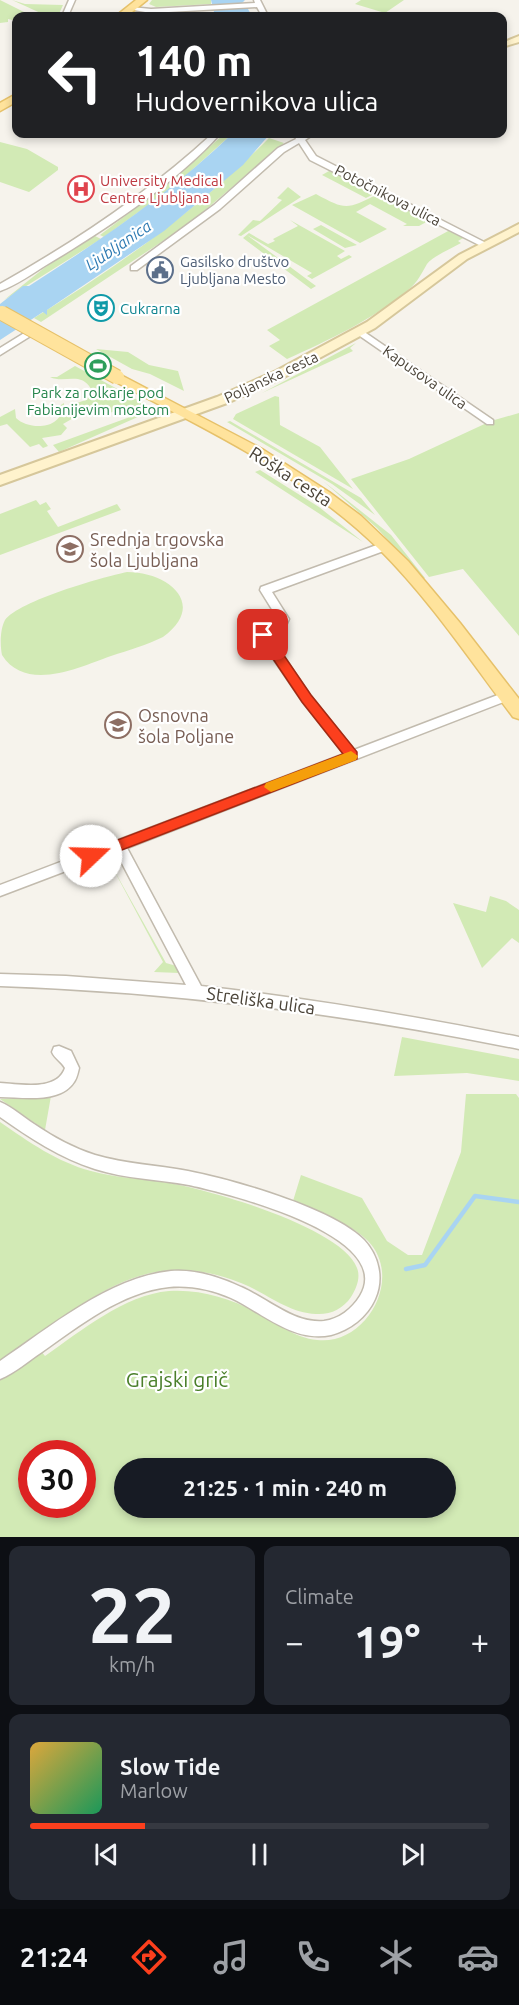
<!DOCTYPE html>
<html lang="en">
<head>
<meta charset="utf-8">
<style>
	body { margin:0; font-family:Ubuntu,sans-serif; background:#242831; color:#f1f3f6; height:100vh; display:flex; flex-direction:column; font-size:22px; white-space:nowrap }
	* { box-sizing:border-box; margin:0 }
	p { font-size:20px; color:#9ea1a6 }
	.icon { flex:none; width:33px; height:33px; fill:none; stroke:currentColor; stroke-width:2; stroke-linecap:round; stroke-linejoin:round }
	.map { position:relative; height:1537px; overflow:hidden }
	.drawer { display:flex; flex-direction:column; gap:9px; padding:9px; background:#0d0f14; flex:1 }
	.drawer>* { flex:none }
	.top-card { position:absolute; left:12px; top:12px; width:495px; height:126px; border-radius:12px; box-shadow:0 3px 9px #0003; background:#202124; color:#fff; overflow:hidden }
	.speed { position:absolute; left:18px; top:1440px; display:flex; gap:12px; font-size:30px; font-weight:700; text-align:center }
	.speed>* { display:grid; place-content:center; width:78px; height:78px; border-radius:50%; background:#171b24; box-shadow:0 3px 9px #0003; line-height:1 }
	.speed .limit { border:9px solid #d22; background:#fff; color:#111 }
	.pin { position:absolute; display:grid; place-items:center; width:51px; height:51px; color:#fff; margin:-26px; border-radius:12px; box-shadow:0 3px 9px #0006 }
	.me { position:absolute; width:66px; margin:-33px; rotate:69deg; stroke-linejoin:round; filter:drop-shadow(0 0 4px #0008) }
	.turn { display:flex; align-items:center; gap:21px; height:126px; padding:0 24px; font-size:27px }
	.turn .icon { width:78px; height:78px; stroke-width:2.5 }
	.turn b { display:block; font-size:42px; line-height:51px }
	.big { font-size:45px; font-weight:700; line-height:1.1 }
	.drawer .card { flex:1; display:flex; flex-direction:column; justify-content:center; gap:9px; min-width:0; padding:0 21px; border-radius:12px; background:#242831 }
	.drawer .dial { align-items:center; gap:0 }
	.dial b { font-size:78px; line-height:1 }
	.song { display:flex; align-items:center; gap:18px }
	.cover { width:72px; height:72px; border-radius:9px; background:linear-gradient(135deg,hsl(40 70% 55%),hsl(150 70% 35%)) }
	.played { height:6px; border-radius:3px; background:linear-gradient(90deg,#fc3f1d 25%,#363941 25%) }
	.keys { display:flex; justify-content:space-around; direction:ltr }
	.heat { display:flex; justify-content:space-between; align-items:center; font-size:33px; direction:ltr }
	.drawer .tiles { flex:1; display:grid; gap:9px; grid-template-columns:1fr 1fr }
	.card:last-child { grid-column:span 2 }
	.trip { position:absolute; left:114px; top:1458px; width:342px; height:60px; border-radius:30px; background:#171b24; box-shadow:0 3px 9px #0003; font-weight:700; line-height:60px; text-align:center }
	.dock { display:flex; height:96px; justify-content:space-around; align-items:center; background:#090b0e; color:#9ea1a6 }
	.dock .icon { width:42px; height:42px }
	.dock .on { color:#fc3f1d }
	.dock b { font-size:27px; color:#f1f3f6 }
	.map>svg:first-child { display:block }
</style>
</head>
<body>
<div class="map">
<svg width="519" height="1537" viewBox="0 0 519 1537">
	<rect width="100%" height="100%" fill="#f6f3ec"/>
	<path fill="#d2eab5" fill-rule="evenodd" d="M0 0 32 16H16V21L8 19V22L0 23Z
		M12 0 25 4 63 5 58 16H47Z
		M152 0H211V4L156 7 149 4Z
		M361 0H404L385 13 355 4Z
		M224 134H232L172 188 104 237 100 235 170 182Z
		M269 138 284 143 190 223 41 322 34 318C119 266 198 209 269 138Z
		M0 142 27 149 58 167V170L29 192 0 182Z
		M315 162 376 193 366 198 322 175 329 171Z
		M288 187 301 197 241 236 238 235 253 220 260 221 282 200 277 198Z
		M316 194C347 211 347 209 378 194L430 220 419 226H403L407 224 370 204 356 212 387 229 360 243 292 205Z
		M290 220 345 251 337 256 341 259 349 255 352 257 312 279 307 276 312 273 247 235 316 286 311 289 243 238 249 233 268 244 275 241 273 239 298 226Z
		M321 225 357 245 345 248 313 229Z
		M450 230 465 237 458 241 461 243C450 249 432 257 427 264 421 274 418 282 408 290 372 320 329 340 287 359L269 346 280 340 267 330Z
		M95 236 101 239 4 300 48 265Z
		M356 343 350 348 353 351 262 393Z
		M96 349 128 352 149 365 178 371 184 391 150 374 132 369Z
		M75 366 147 405 149 412 59 452 53 445 130 417 121 408 101 417 89 409 63 424 67 428 61 435 42 438 48 446 43 448 39 444 30 447 7 424 0 426V417L15 409 16 418C28 430 61 430 62 408H56L64 403V407L86 400 91 389C81 371 64 384 50 377H57Z
		M275 396 279 397 280 425 320 447 353 489 233 419 236 414Z
		M519 413V636L463 569 429 577 351 479 409 459 491 421Z
		M230 421 361 498 375 515 332 484 227 422Z
		M260 470 319 507 363 542 255 472Z
		M323 481 391 535 425 578 423 579 377 528Z
		M36 500 40 505 46 502 51 509 47 511 58 527 117 504 121 510 0 555V514Z
		M127 572C168 572 208 604 163 637 147 645 129 650 111 656 80 667 26 693 2 655 0 646 0 629 5 620 19 601 102 577 127 572Z
		M109 861 166 963 180 967 179 973 154 972 163 962Z
		M490 896 506 901 519 910V943L512 938 482 968 453 903 486 912Z
		M402 1037 519 1059V1081L467 1073 394 1076Z
		M466 1094H516L519 1098V1537H0V1122C29 1142 57 1162 91 1171 115 1178 139 1178 163 1182 205 1188 342 1227 357 1268 361 1278 356 1289 351 1297 343 1309 330 1315 316 1314 288 1313 266 1293 241 1283 150 1248 104 1290 31 1339L45 1356C81 1331 124 1295 169 1291 200 1289 229 1298 256 1312 275 1322 295 1338 317 1340 366 1346 404 1278 368 1241 349 1222 317 1212 293 1201L301 1175 362 1198 387 1241 408 1255H422L461 1152ZM32 1454H82V1504H32ZM124 1468H446V1508H124Z
		M51 1096 45 1130 0 1099Z"/>
	<path fill="#a9d4f2" d="M211 0H245L242 3 243 9H248L252 16H215Z
		M232 134H276L269 135 243 165 164 231 47 310V315L43 312 0 340V304L23 286H29C101 240 170 193 232 134Z"/>
	<g fill="none" stroke-linecap="round" stroke-linejoin="round">
		<path stroke="#a9d4f2" stroke-width="4.5" d="M406 1269 425 1265 475 1196 519 1202"/>
		<defs>
			<path id="street" d="M69 0H75L68 16H62Z
				M254 0H260L268 16H262L257 7 151 13 128 9 131 7 151 9 255 3Z
				M212 134H220C176 183 105 230 48 264 33 273 17 285 0 291V284C76 241 148 193 212 134Z
				M294 134H300L302 136 314 134 305 140 316 156 488 244 481 246 310 160 299 143 284 152 220 209 137 270H131V266L214 205 278 148 296 139Z
				M34 327 38 330 37 332 0 355V348Z
				M360 329 493 420V424H487L357 334V330Z
				M385 542 390 546 389 549 272 592 289 619 284 630 270 636 310 695 354 750 503 693H511L513 696 511 699 127 848 201 986C308 998 413 1016 519 1037V1049C346 1014 176 992 0 986V974L66 976 186 985 116 852 0 896V885L344 754 302 701 257 635C263 627 274 628 278 619L260 590 261 587Z
				M59 1046 71 1051 79 1068C78 1072 77 1078 74 1082 60 1104 22 1097 0 1097V1083C19 1084 57 1092 65 1068 61 1061 55 1059 52 1052L54 1047Z
				M0 1102C12 1107 23 1117 34 1124 53 1137 73 1148 95 1155 125 1164 157 1165 188 1171 233 1180 333 1208 364 1240 379 1256 384 1279 375 1299 367 1317 350 1330 331 1335 294 1343 263 1313 231 1298 213 1290 190 1285 169 1287 122 1292 80 1325 42 1352 28 1361 15 1373 0 1379V1361C49 1328 109 1277 171 1271 194 1269 220 1277 241 1287 267 1298 294 1324 324 1321 339 1319 352 1309 360 1296 397 1235 226 1193 189 1185 158 1179 126 1179 95 1169 60 1158 30 1138 0 1117Z"/>
			<path id="secondary" d="M519 36V42L502 47V43Z
				M519 224V232L467 259 375 328 284 377 227 403 0 485V475L217 397 276 371 367 322 459 255Z"/>
			<path id="primary" d="M136 0H147L127 16H116Z
				M16 94V102L0 111V103Z
				M117 373 262 449 329 492 361 516 408 561 460 623 519 699V719L513 717C470 660 430 600 380 550 304 475 205 429 112 380V374Z"/>
		</defs>
		<use href="#street" stroke="#c2bbae" stroke-width="3"/>
		<use href="#secondary" stroke="#d6c79b" stroke-width="4"/>
		<use href="#primary" stroke="#e6c16a" stroke-width="3"/>
		<use href="#street" fill="#fff" fill-rule="evenodd"/>
		<use href="#secondary" fill="#fff3cd" fill-rule="evenodd"/>
		<use href="#primary" fill="#ffe39c" fill-rule="evenodd"/>
		<defs>
			<path id="primary-bridge" d="M2 313 117 377"/>
		</defs>
		<use href="#primary-bridge" stroke="#e6c16a" stroke-width="16" stroke-linecap="butt"/>
		<use href="#primary-bridge" stroke="#ffe39c" stroke-width="14"/>
	</g>
	<path fill="#fc3f1d" stroke="#a42913" stroke-width="1.5" d="M263 630 268 632 311 695 357 752V759L96 860H86L84 856 86 852 343 754 302 702 259 638V632Z"/>
	<path fill="#f59e0b" d="M351 751 358 756 356 760 271 792 264 787 266 783Z"/>
	<defs>
		<symbol id="hospital-ring" viewBox="-11 -11 22 22"><circle r="9.5" fill="#fff" stroke="#e0444e" stroke-width="1.5"/><path d="M-5-5h3v3.5h4V-5h3V5h-3V1.5h-4V5h-3Z" fill="#e0444e"/></symbol>
		<symbol id="civic-ring" viewBox="-11 -11 22 22"><circle r="9.5" fill="#fff" stroke="#5c6f8a" stroke-width="1.5"/><path d="M-.6-6.5H3V-4.5H.6V-3L4-1V1h2V6H-6V1h2V-1L-.6-3ZM-1.2 2.5V6h2.4V2.5Z" fill="#5c6f8a"/></symbol>
		<symbol id="theatre-ring" viewBox="-11 -11 22 22"><circle r="9.5" fill="#fff" stroke="#0f9aa8" stroke-width="1.5"/><path d="M-5-5.5Q0-4 5-5.5V0Q5 5 0 6Q-5 5-5 0ZM-3.3-2.5H-1v1.5H-3.3ZM1-2.5H3.3v1.5H1ZM-2.8 1Q0 5.5 2.8 1Z" fill="#0f9aa8"/></symbol>
		<symbol id="stadium-ring" viewBox="-11 -11 22 22"><circle r="9.5" fill="#fff" stroke="#2e9e5b" stroke-width="1.5"/><path d="M0-5a6.5 5 0 1 0 0 10a6.5 5 0 1 0 0-10ZM-3.5-1.8h7v3.6h-7Z" fill="#2e9e5b"/></symbol>
		<symbol id="school-ring" viewBox="-11 -11 22 22"><circle r="9.5" fill="#fff" stroke="#8d6e63" stroke-width="1.5"/><path d="M0-5L7-2L0 1L-7-2ZM-4 1L0 2.5L4 1V4Q0 6-4 4Z" fill="#8d6e63"/></symbol>
	</defs>
	<g fill-rule="evenodd">
		<use href="#hospital-ring" x="66" y="174" width="30" height="30"/>
		<use href="#civic-ring" x="145" y="255" width="30" height="30"/>
		<use href="#theatre-ring" x="86" y="293" width="30" height="30"/>
		<use href="#stadium-ring" x="83" y="351" width="30" height="30"/>
		<use href="#school-ring" x="55" y="534" width="30" height="30"/>
		<use href="#school-ring" x="103" y="710" width="30" height="30"/>
	</g>
	<g text-anchor="middle" dominant-baseline="central" stroke-width="4.5" stroke-linejoin="round" paint-order="stroke">
		<g font-size="15" fill="#be3a42" stroke="#fff" text-anchor="start">
			<text x="100" y="180">University Medical<tspan x="100" dy="17">Centre Ljubljana</tspan></text>
		</g>
		<g font-size="15" fill="#4b4439" stroke="#fff">
			<text transform="translate(388 195) rotate(27)">Potočnikova ulica</text>
			<text transform="translate(271 377) rotate(-25)">Poljanska cesta</text>
			<text transform="translate(425 377) rotate(35)">Kapusova ulica</text>
		</g>
		<g font-size="15" fill="#4e5e75" stroke="#fff" text-anchor="start">
			<text x="180" y="261">Gasilsko društvo<tspan x="180" dy="17">Ljubljana Mesto</tspan></text>
		</g>
		<g font-size="15" fill="#0d838f" stroke="#fff" text-anchor="start">
			<text x="120" y="308">Cukrarna</text>
		</g>
		<g font-size="15" fill="#27864d" stroke="#fff">
			<text x="98" y="392">Park za rolkarje pod<tspan x="98" dy="17">Fabianijevim mostom</tspan></text>
		</g>
		<g font-size="16" font-style="italic" fill="#2e7ab2" stroke="#fff">
			<text transform="translate(118 245) rotate(-34)">Ljubljanica</text>
		</g>
		<g font-size="18" fill="#4b4439" stroke="#fff">
			<text transform="translate(291 476) rotate(33)">Roška cesta</text>
			<text transform="translate(261 1000) rotate(8)">Streliška ulica</text>
		</g>
		<g font-size="18" fill="#785e54" stroke="#fff" text-anchor="start">
			<text x="90" y="539">Srednja trgovska<tspan x="90" dy="21">šola Ljubljana</tspan></text>
			<text x="138" y="715">Osnovna<tspan x="138" dy="21">šola Poljane</tspan></text>
		</g>
		<g font-size="21" fill="#4a7f2a" stroke="#fff">
			<text x="177" y="1379">Grajski grič</text>
		</g>
	</g>
</svg>
<div class="speed"><div class="limit">30</div></div>
<div class="pin" style="left:263px;top:635px;background:#d93025"><svg class="icon" aria-label="arrive" viewBox="0 0 24 24"><path d="M6 21V4h12l-3 4 3 4H6"/></svg></div>
<svg class="me" style="left:91px;top:856px" viewBox="-20 -20 40 40"><circle r="19" fill="#fff"/><path d="M0-13L10 11 0 6-10 11z" fill="#fc3f1d"/></svg>
<div class="trip">21:25 · 1 min · 240 m</div>
<div class="top-card">
<div class="turn"><svg class="icon" aria-label="left" viewBox="0 0 24 24"><path d="M17 20v-9H6M10 6l-5 5 5 5"/></svg><div><b>140 m</b>Hudovernikova ulica</div></div>
</div>
</div>
<section class="drawer">
<div class="tiles">
<div class="card dial"><b>22</b><p>km/h</p></div>
<div class="card"><p>Climate</p>
<div class="heat"><a>−</a><b class="big">19°</b><a>+</a></div>
</div>
<div class="card">
<div class="song"><i class="cover"></i><div><b>Slow Tide</b><p>Marlow</p></div></div>
<div class="played"></div>
<div class="keys"><svg class="icon" aria-label="previous" viewBox="0 0 24 24"><path d="M18 5L8 12l10 7zM5 5v14"/></svg><svg class="icon" aria-label="pause" viewBox="0 0 24 24"><path d="M8 5v14M16 5v14"/></svg><svg class="icon" aria-label="next" viewBox="0 0 24 24"><path d="M6 5l10 7-10 7zM19 5v14"/></svg></div>
</div>
</div>
</section>
<nav class="dock">
<b>21:24</b>
<svg class="icon on" aria-label="directions" viewBox="0 0 24 24"><path d="M12 3l9 9-9 9-9-9zM9 14v-3h6M13 9l2 2-2 2"/></svg>
<svg class="icon" aria-label="music" viewBox="0 0 24 24"><path d="M9 18V5l10-2v13"/><circle cx="6" cy="18" r="3"/><circle cx="16" cy="16" r="3"/></svg>
<svg class="icon" aria-label="phone" viewBox="0 0 24 24"><path d="M5 4h4l2 5-3 2q2 4 5 5l2-3 5 2v4C11 20 4 13 5 4z"/></svg>
<svg class="icon" aria-label="climate" viewBox="0 0 24 24"><path d="M12 3v18M4 7l16 10M4 17L20 7"/></svg>
<svg class="icon" aria-label="car" viewBox="0 0 24 24"><path d="M5 17H2v-5l4-1 3-4h7l3 4 3 1v5h-3M9 17h6M6 11h13"/><circle cx="7" cy="17" r="2"/><circle cx="17" cy="17" r="2"/></svg>
</nav>
</body>
</html>
